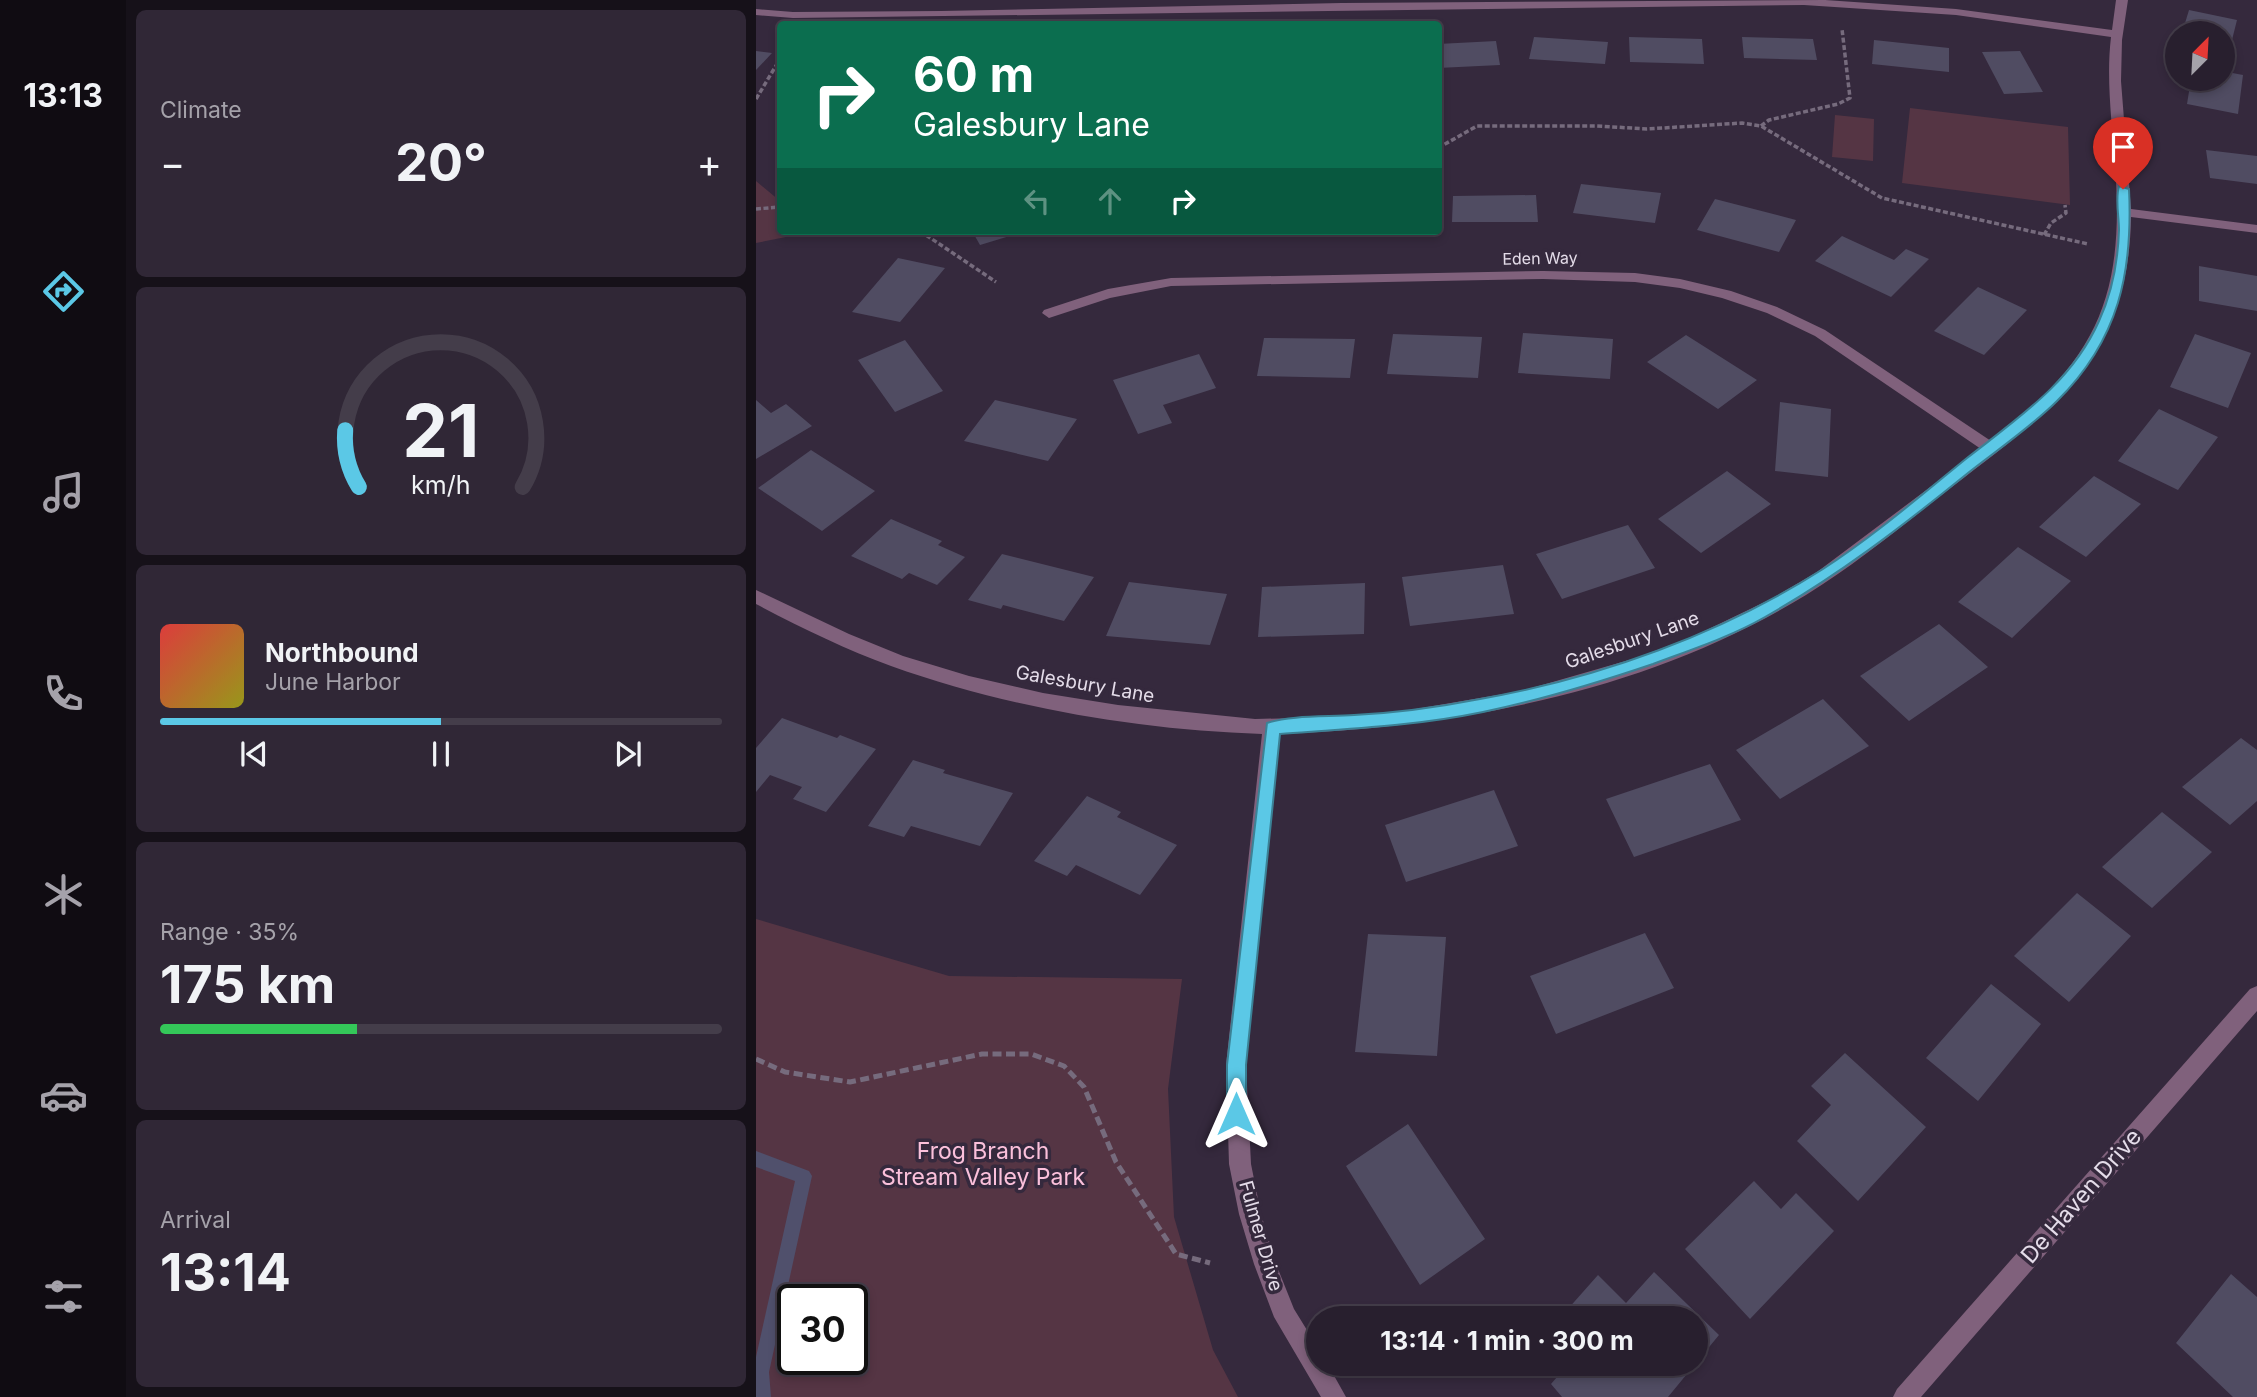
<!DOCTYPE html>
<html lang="en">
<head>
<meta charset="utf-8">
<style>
	body { margin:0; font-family:Inter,sans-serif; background:#302736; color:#f1f3f6; height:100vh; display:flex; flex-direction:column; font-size:26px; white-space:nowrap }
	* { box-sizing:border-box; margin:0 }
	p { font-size:23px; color:#a5a2aa }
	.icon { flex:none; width:38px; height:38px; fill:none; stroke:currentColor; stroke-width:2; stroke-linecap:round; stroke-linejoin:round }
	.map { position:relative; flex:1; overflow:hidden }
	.details { display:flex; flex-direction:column; gap:10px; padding:10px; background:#161119; width:630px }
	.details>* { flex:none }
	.guide { position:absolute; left:21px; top:21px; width:665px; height:214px; border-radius:7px; box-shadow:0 4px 10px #0003,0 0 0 2px #443d4a; background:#0b6e4f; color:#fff; overflow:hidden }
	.needle { width:46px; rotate:24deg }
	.controls { position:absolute; left:1409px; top:21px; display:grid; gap:14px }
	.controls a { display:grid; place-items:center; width:70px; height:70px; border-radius:50%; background:#281f2e; box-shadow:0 4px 10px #0003,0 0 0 2px #443d4a; font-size:35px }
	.speed { position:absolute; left:21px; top:1284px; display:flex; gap:14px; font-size:35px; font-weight:700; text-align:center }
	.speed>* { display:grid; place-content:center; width:91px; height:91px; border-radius:50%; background:#281f2e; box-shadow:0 4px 10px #0003,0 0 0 2px #443d4a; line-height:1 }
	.speed .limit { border:4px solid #111; border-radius:10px; background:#fff; color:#111 }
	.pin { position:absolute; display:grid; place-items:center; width:60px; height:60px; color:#fff; margin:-72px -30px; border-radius:50% 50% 50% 0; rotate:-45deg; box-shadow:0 0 7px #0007 }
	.pin .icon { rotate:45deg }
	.me { position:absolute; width:77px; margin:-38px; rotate:0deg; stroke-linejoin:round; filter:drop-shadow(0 0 5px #0008) }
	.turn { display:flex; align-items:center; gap:24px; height:147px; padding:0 21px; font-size:32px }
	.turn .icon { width:91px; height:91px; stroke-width:2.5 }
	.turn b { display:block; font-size:49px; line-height:60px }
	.lanes { display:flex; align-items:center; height:66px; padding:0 21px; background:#0003; justify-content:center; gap:35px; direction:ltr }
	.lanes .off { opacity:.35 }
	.big { font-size:52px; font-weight:700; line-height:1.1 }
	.details .widget { flex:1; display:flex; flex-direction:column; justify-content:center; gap:10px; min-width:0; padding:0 24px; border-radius:10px; background:#302736 }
	.details .dial { align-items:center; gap:0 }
	.dial svg { height:182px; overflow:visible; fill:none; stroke:#443d4a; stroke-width:7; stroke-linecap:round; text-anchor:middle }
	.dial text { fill:#f1f3f6; stroke:none }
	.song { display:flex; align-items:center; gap:21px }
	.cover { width:84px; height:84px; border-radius:10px; background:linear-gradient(135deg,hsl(0 70% 55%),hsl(60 70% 35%)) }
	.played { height:7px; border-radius:4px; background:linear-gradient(90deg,#5bc8e6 50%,#443d4a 50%) }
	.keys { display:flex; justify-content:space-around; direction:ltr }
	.heat { display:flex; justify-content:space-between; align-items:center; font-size:38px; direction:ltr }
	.charge { height:10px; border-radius:5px; background:linear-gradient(90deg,#34c759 35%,#443d4a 0) }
	.trip { position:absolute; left:550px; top:1306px; width:402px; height:70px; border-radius:35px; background:#281f2e; box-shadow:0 4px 10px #0003,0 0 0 2px #443d4a; font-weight:700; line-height:70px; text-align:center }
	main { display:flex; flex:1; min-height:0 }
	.tab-bar { display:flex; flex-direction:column; width:126px; justify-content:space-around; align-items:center; background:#100c12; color:#a5a2aa }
	.tab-bar .icon { width:49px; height:49px }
	.tab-bar .selected { color:#5bc8e6 }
	.tab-bar b { font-size:32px; color:#f1f3f6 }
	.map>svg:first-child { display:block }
</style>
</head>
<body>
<main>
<nav class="tab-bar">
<b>13:13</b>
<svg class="icon selected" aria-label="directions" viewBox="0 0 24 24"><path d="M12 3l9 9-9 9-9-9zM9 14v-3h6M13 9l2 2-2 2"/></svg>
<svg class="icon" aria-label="music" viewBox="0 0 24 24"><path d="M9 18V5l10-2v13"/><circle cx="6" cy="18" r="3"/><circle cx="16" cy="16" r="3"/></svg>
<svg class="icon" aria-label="phone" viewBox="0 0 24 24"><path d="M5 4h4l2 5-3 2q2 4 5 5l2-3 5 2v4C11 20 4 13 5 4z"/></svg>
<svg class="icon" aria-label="climate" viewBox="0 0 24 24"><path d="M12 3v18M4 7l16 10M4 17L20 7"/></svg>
<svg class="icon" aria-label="car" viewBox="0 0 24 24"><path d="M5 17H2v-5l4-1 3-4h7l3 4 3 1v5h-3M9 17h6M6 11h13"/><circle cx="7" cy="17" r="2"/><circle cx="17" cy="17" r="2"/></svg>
<svg class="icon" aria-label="filters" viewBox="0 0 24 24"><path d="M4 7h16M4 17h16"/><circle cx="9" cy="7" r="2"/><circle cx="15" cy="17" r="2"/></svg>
</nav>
<section class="details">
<div class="widget"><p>Climate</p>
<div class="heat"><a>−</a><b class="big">20°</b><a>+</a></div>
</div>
<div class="widget dial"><svg viewBox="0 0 100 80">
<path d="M14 69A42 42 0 1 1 86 69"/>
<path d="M14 69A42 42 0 0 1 8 44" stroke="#5bc8e6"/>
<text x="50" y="56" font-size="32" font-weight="700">21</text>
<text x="50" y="72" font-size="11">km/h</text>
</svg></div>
<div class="widget">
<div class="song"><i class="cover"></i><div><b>Northbound</b><p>June Harbor</p></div></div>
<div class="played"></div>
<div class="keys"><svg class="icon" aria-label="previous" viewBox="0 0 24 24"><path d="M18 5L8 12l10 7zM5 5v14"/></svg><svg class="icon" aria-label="pause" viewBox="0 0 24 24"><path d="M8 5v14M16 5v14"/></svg><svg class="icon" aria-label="next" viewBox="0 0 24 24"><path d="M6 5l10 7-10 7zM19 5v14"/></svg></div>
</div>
<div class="widget"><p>Range · 35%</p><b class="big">175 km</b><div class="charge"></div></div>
<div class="widget"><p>Arrival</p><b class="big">13:14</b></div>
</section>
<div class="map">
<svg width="1501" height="1397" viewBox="0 0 1501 1397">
	<rect width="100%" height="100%" fill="#35293d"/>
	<path fill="#553544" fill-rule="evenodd" d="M1154 108 1312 127 1314 205 1146 183Z
		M1079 115 1118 119 1117 161 1076 157Z
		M0 181 24 201V231H60L0 243Z
		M0 919 193 976 426 979 412 1089 418 1217 457 1350 482 1397H0ZM96 1300V1360H37V1300Z"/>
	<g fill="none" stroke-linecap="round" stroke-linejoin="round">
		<path fill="#50506c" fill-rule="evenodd" d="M0 1151 53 1171 56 1176 13 1372 15 1397H0V1357L39 1181 0 1167Z"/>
	</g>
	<path fill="#504c62" d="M1433 10 1481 20 1472 56 1466 55V33H1426Z
		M778 37 852 42 849 64 773 59Z
		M873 37 946 39 948 64 874 62Z
		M986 37 1057 39 1061 60 988 58Z
		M1118 40 1193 48V72L1116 64Z
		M740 41 744 65 682 68V44Z
		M0 51 16 53 0 70Z
		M1264 51 1287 92 1248 94 1226 52Z
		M1466 71 1487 75 1482 114 1431 104 1435 79H1466Z
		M1450 150 1501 156V184L1454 178Z
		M825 184 905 193 899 223 817 213Z
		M780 195 782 222H696L697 196Z
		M959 199 1040 220 1023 252 941 230Z
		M216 231H267V232L224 245Z
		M1086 236 1138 260 1150 249 1173 259 1135 297 1059 261Z
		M142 258 189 268 144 322 96 312Z
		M1443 266 1501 276V311L1443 301Z
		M1222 287 1271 310 1228 355 1178 331Z
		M767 333 857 339 854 379 762 373Z
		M637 334 726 337 722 378 631 374Z
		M1439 334 1495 353 1472 408 1414 387Z
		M930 335 1001 380 962 409 891 362Z
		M508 338 599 339 594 378 501 376Z
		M149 340 187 391 139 412 102 360Z
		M443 354 460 388 407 405 416 423 382 434 357 380Z
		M0 400 15 413 30 404 56 426 0 459Z
		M239 400 321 419 292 461 208 441Z
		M1024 402 1075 409 1072 477 1019 471Z
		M1403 409 1462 437 1422 490 1362 461Z
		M55 450 119 491 66 531 2 488Z
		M971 471 1015 504 945 553 902 519Z
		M1338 476 1385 504 1330 557 1283 527Z
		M135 519 186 541 182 545 209 557 181 585 153 573 146 579 95 556Z
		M872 525 899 568 806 599 780 554Z
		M1262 547 1315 581 1256 638 1202 602Z
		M246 554 338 577 308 621 247 605 245 609 212 600Z
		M747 565 758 614 654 626 646 577Z
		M373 582 471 594 454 645 350 636Z
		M609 583 608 634 502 637 506 587Z
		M1183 624 1232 667 1153 721 1104 676Z
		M1067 699 1113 746 1024 799 980 750Z
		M26 718 81 738 84 735 120 749 70 812 37 799 46 787 14 775 0 792V748Z
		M1485 738 1501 750V801L1474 825 1426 787Z
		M157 760 189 770 187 773 257 793 224 846 155 826 148 837 112 826Z
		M954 764 985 820 878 857 850 799Z
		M738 790 762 846 650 882 629 825Z
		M331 796 365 812 361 817 421 845 384 895 320 865 311 876 278 861Z
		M1406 812 1456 852 1396 908 1346 867Z
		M1321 893 1375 936 1313 1002 1258 956Z
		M889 933 918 988 800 1034 774 976Z
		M612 934 690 937 681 1056 599 1052Z
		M1235 984 1285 1024 1222 1101 1170 1058Z
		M1089 1053 1170 1127 1102 1201 1041 1141 1075 1105 1055 1086Z
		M652 1124 729 1239 664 1285 590 1166Z
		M998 1181 1025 1209 1040 1193 1078 1231 994 1319 929 1249Z
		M898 1272 963 1335 940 1363V1318H819L811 1310 842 1275 870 1303Z
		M1475 1274 1501 1297V1397H1477L1420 1343Z
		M813 1363H940L912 1397H806L795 1384Z"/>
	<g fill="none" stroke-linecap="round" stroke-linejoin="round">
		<path stroke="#766b7d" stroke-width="3.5" stroke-dasharray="5 2.5" stroke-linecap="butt" d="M0 99 24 59
			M1005 126 1013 120 1082 104 1094 98 1086 29
			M682 148 721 126H841L891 129 986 123 1005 126 1126 198 1332 244
			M0 209 24 207
			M164 231 240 282
			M1288 235 1295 223 1310 213 1309 205"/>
		<path stroke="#766b7d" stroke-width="5" stroke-dasharray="9 4.5" stroke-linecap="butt" d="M0 1059 29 1072 94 1082 226 1054H275L308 1066 328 1087 360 1162 420 1254 454 1263"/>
		<path fill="#80617c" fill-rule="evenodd" d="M1069 0 1200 9 1356 30 1360 0H1372L1366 40 1365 81 1375 209 1501 225V233L1375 217C1373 357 1298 408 1197 486 1148 524 1102 563 1050 595 893 691 705 727 524 734L490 1065 495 1164 505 1214 520 1264 538 1309 562 1348V1363H571L590 1397H565L518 1317 498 1264 483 1214 473 1164 470 1065 506 734C382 730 253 708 135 666 89 649 44 627 0 604V590L93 634 147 656 213 676 287 693 362 705 499 719 581 717 642 712 765 691 880 658 936 637 1015 599 1061 572 1225 449 1059 336 1011 313 966 298 924 288 879 282 787 279 415 286 354 298 293 318 286 313 288 310 352 289 415 278 787 271 879 273 924 279 975 291 1021 307 1069 330 1235 441C1341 360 1369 297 1359 165 1356 123 1350 79 1355 37L1200 15 1048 5 37 18 0 15V9L37 12 185 11 586 3Z
			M1501 986V1011L1165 1397H1137L1141 1389 1494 989Z"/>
	</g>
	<path fill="#5bc8e6" stroke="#3b8296" stroke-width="2" d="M1363 186 1373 189C1377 272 1363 340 1301 401 1273 429 1238 452 1207 477 1144 528 1080 577 1009 617 974 637 934 650 897 664 841 683 785 700 727 712 660 726 592 729 524 734L490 1065V1114L487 1120 480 1123 473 1120 471 1114V1065L511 723C534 715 573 717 598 715 640 713 683 707 724 699 843 678 965 634 1067 569 1118 536 1164 496 1211 458 1262 418 1316 382 1343 321 1356 293 1362 261 1363 230 1363 216 1359 199 1363 186Z"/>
	<g text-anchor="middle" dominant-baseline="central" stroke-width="7" stroke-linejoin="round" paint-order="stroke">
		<g font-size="16" fill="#e4dce9" stroke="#35293d">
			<text transform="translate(784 258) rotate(-1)">Eden Way</text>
		</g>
		<g font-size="19" fill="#e4dce9" stroke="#35293d">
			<text transform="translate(876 640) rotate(-19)">Galesbury Lane</text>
			<text transform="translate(329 684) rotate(10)">Galesbury Lane</text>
			<text transform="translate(505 1236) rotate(74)">Fulmer Drive</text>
		</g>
		<g font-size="23" fill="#fbc0db" stroke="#35293d">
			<text x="227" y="1151">Frog Branch<tspan x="227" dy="26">Stream Valley Park</tspan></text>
		</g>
		<g font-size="23" fill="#e4dce9" stroke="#35293d">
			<text transform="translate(1325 1196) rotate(-49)">De Haven Drive</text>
		</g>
	</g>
</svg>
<div class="controls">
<a><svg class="needle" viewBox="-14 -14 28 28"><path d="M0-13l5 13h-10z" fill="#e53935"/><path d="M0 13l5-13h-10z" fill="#a5a2aa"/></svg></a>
</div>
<div class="speed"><div class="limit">30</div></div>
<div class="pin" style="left:1367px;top:189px;background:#d93025"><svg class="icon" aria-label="arrive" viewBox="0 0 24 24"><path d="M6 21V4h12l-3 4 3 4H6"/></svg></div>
<svg class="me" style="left:480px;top:1114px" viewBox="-20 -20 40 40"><path d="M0-17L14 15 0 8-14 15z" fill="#5bc8e6" stroke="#fff" stroke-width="4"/></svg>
<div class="trip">13:14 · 1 min · 300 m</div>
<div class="guide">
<div class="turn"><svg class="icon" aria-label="right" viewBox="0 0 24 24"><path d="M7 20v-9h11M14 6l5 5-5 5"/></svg><div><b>60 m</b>Galesbury Lane</div></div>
<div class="lanes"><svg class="icon off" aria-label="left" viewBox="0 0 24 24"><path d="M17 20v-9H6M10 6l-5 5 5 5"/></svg><svg class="icon off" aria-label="ahead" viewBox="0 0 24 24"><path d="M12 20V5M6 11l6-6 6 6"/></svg><svg class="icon" aria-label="right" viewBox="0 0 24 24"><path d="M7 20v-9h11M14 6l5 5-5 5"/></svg></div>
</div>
</div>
</main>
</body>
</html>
